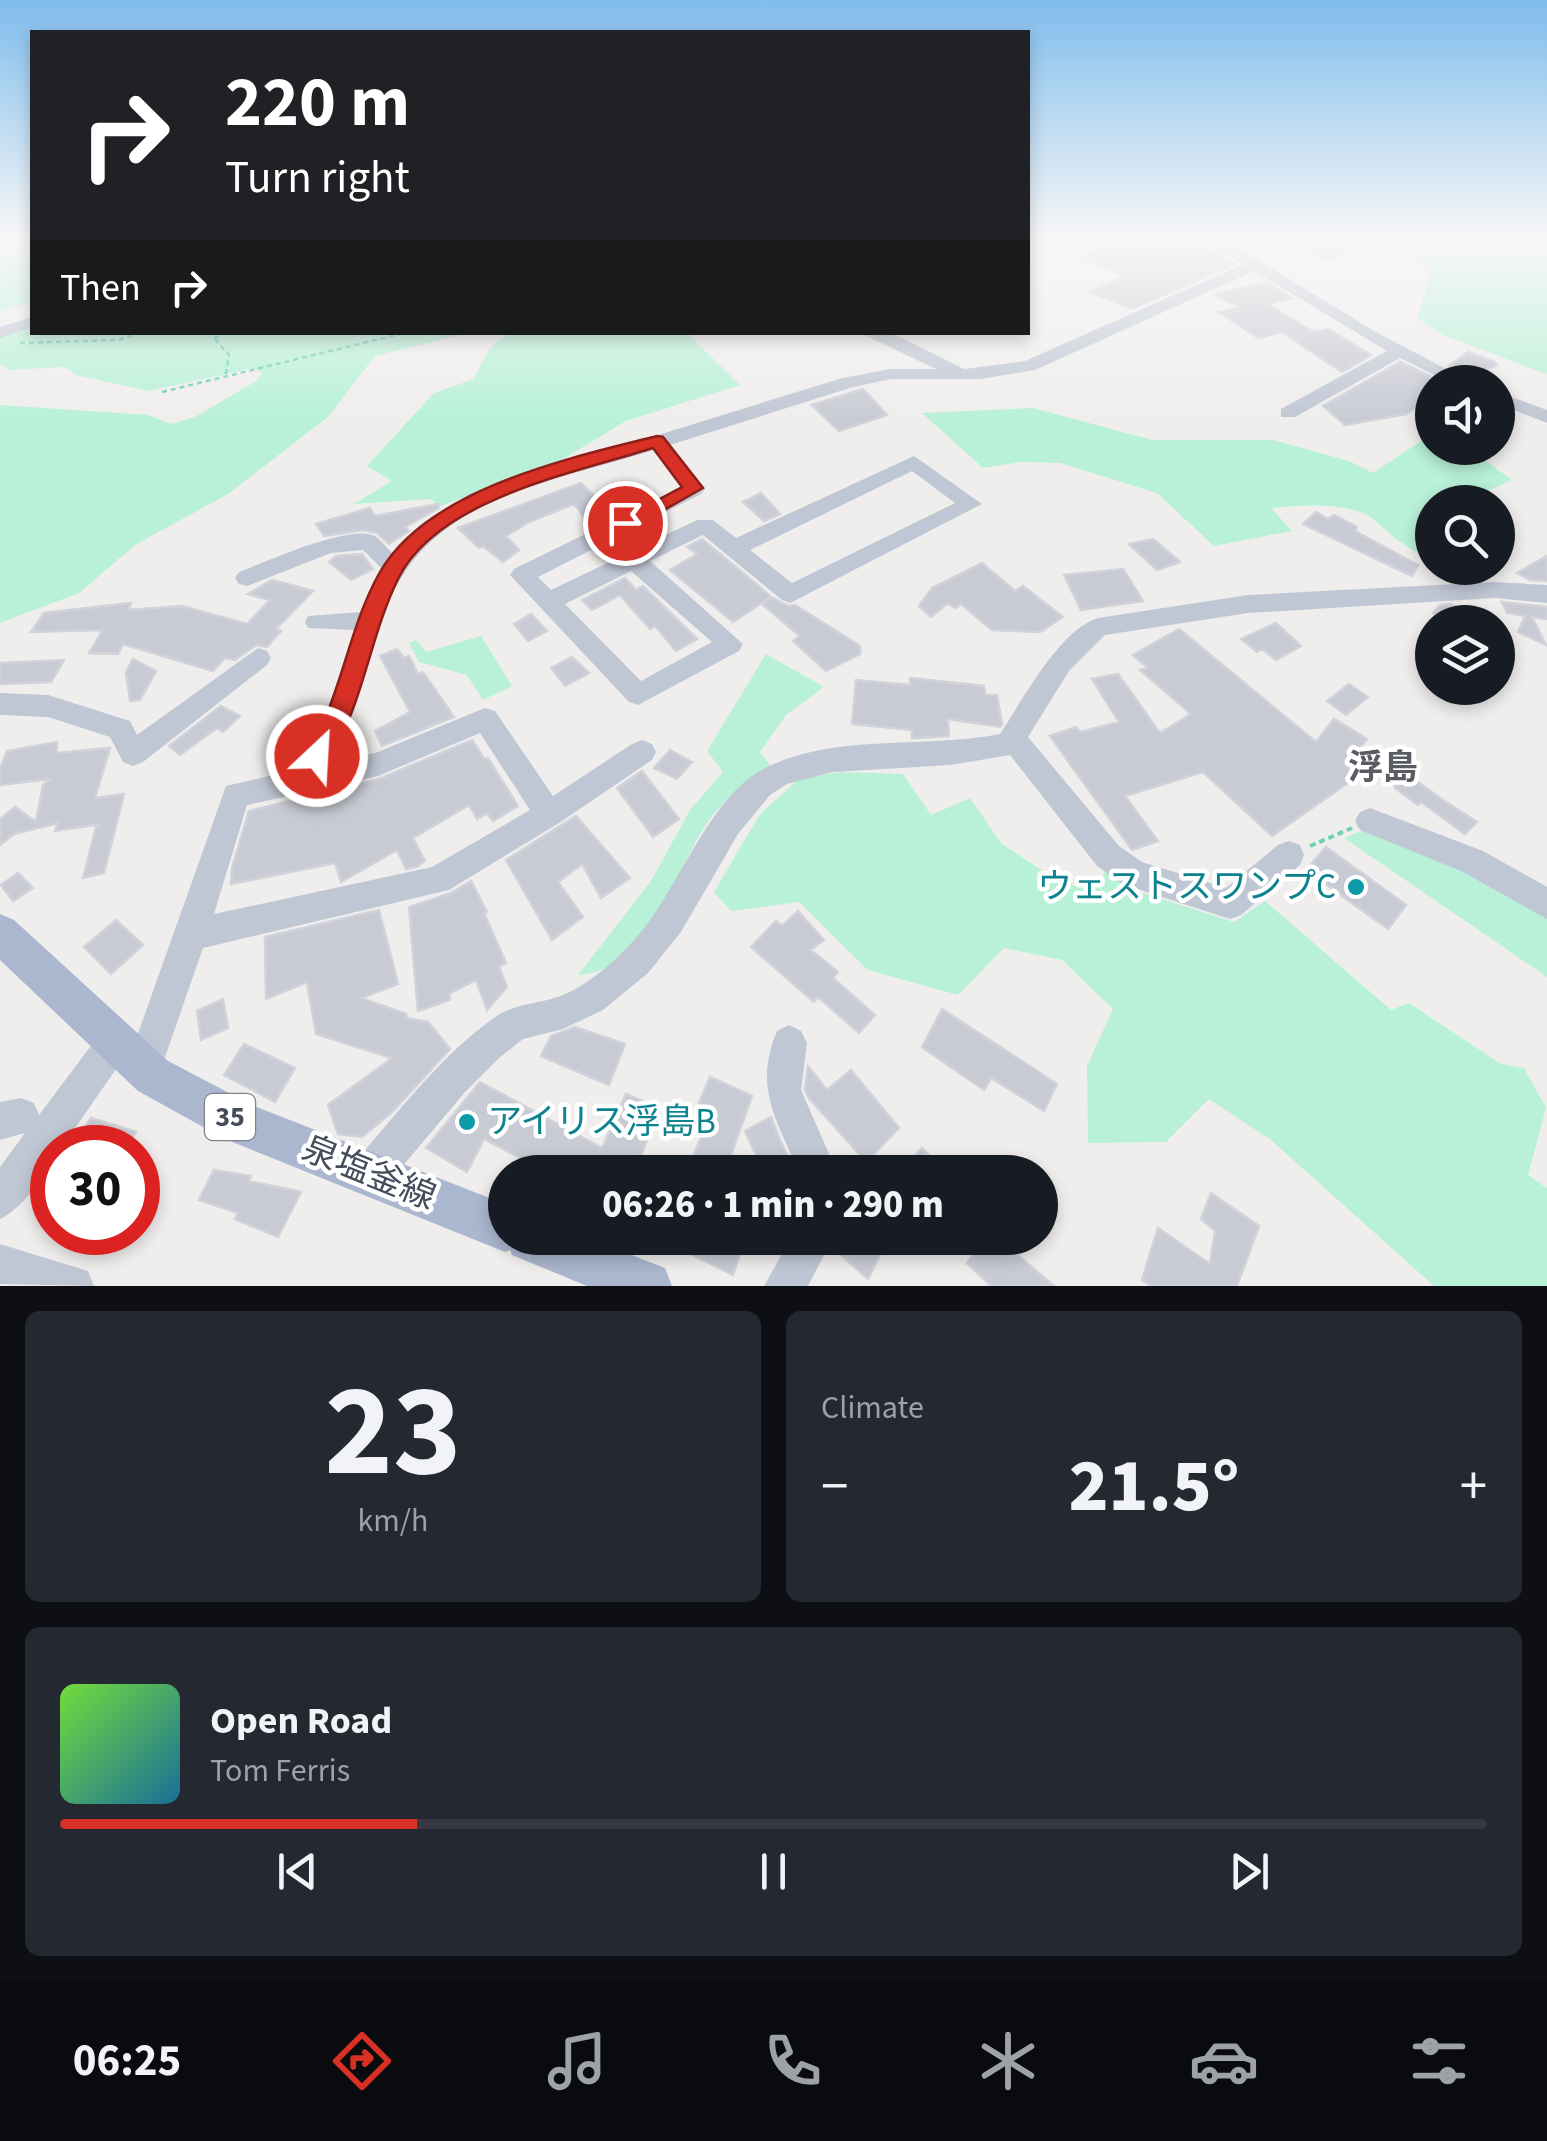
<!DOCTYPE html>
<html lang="en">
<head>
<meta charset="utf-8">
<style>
	body { margin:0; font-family:"Source Sans 3","Noto Sans JP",sans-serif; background:#242831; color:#f1f3f6; height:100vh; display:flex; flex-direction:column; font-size:38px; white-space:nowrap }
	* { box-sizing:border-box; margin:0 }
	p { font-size:32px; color:#9ea1a6 }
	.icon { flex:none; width:55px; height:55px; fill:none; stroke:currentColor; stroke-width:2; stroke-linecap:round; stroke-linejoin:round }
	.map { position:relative; height:1286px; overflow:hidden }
	.details { display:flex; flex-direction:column; gap:25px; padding:25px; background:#0d0f14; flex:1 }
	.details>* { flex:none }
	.top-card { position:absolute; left:30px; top:30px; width:1000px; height:305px; border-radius:0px; box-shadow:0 5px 15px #0003; background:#202124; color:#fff; overflow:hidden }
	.tools { position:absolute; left:1415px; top:365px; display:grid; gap:20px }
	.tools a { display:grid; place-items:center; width:100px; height:100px; border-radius:50%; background:#171b24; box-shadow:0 5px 15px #0003; font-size:50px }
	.speed { position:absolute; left:30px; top:1125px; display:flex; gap:20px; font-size:50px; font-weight:700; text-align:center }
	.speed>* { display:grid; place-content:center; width:130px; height:130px; border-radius:50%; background:#171b24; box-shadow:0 5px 15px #0003; line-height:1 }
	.speed .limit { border:15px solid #d22; background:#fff; color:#111 }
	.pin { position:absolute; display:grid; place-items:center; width:85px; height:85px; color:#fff; margin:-42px; border:5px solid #fff; border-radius:50%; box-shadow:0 2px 10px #0007 }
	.me { position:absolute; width:110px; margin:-55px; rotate:25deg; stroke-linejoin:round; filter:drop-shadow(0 0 8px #0008) }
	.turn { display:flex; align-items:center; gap:35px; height:210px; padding:0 30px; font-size:45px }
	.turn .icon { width:130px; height:130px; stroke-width:2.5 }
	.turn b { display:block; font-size:70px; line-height:85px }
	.then { display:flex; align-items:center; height:95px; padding:0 30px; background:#0003; gap:20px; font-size:38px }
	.big { font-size:75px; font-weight:800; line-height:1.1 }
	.details .widget { flex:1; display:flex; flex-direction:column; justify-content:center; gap:15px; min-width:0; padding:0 35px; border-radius:15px; background:#242831 }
	.details .dial { align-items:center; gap:0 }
	.dial b { font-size:130px; line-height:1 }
	.song { display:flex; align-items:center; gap:30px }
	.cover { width:120px; height:120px; border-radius:15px; background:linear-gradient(135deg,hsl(100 70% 55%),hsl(200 70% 35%)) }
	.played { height:10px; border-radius:5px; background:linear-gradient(90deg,#d93025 25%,#363941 25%) }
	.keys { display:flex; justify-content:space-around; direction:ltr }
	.heat { display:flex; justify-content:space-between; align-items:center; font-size:55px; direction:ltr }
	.details .tiles { flex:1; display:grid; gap:25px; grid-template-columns:1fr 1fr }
	.widget:last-child { grid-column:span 2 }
	.trip { position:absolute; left:488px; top:1155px; width:570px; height:100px; border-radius:50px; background:#171b24; box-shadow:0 5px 15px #0003; font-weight:800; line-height:100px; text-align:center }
	.dock { display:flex; height:160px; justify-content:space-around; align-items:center; background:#090b0e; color:#9ea1a6 }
	.dock .icon { width:70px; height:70px }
	.dock .current { color:#d93025 }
	.dock b { font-size:45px; color:#f1f3f6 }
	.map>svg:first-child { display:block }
</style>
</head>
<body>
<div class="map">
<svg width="1547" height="1286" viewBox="0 0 1547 1286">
	<rect width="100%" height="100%" fill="#f0eeed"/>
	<path fill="#b8f1d8" d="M0 240H32V301L0 312Z
		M1373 240H1547V374L1443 335 1417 318 1432 271 1419 260Z
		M32 323V332L468 333 375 356 328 417 228 494 135 545 79 593 0 623V405L148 415 171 424 195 417 256 381 262 373 253 368 149 391 76 375 65 367 8 370 0 364V334Z
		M517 332 687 333 740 385 626 421 563 459 441 506 430 499 354 504 392 481 367 466 434 393 474 379C484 358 492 336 517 332Z
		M1033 408 1152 440H1273L1349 461 1373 473 1432 434V448H1488L1486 461 1512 480 1471 499 1477 502H1432V543L1418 553C1399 543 1389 532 1373 519 1350 501 1299 505 1271 508L1292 531 1214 546 1157 493 1060 463 1021 462 983 468 922 413Z
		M481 636 512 686 483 700 467 675 419 662 409 643 416 640 426 652Z
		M766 654 824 687 786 715 760 752 770 765C753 779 732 793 717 810 672 862 662 968 578 975L651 881 690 810 723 772 707 751Z
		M841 772 903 774 931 815 970 798 1001 843 1056 880 1093 891 1107 868 1143 893 1234 922 1265 901 1391 1010 1409 1003 1501 1064 1524 1068 1546 1108 1528 1175 1547 1188V1286H1434L1271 1140 1209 1099 1166 1142 1088 1143 1087 1066 1113 1009 1062 960 1004 948 958 995 868 970 799 902 731 911 714 892 760 814 799 779Z
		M1366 829H1382L1547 910V977L1344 838Z"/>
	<path fill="#c9cbd4" stroke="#d1d2da" stroke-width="2.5" d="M1131 240H1188L1235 264 1132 309 1089 292 1124 276 1082 256Z
		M1283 240 1323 241 1348 251 1328 260Z
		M1266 282 1292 298 1268 304 1313 332 1328 329 1371 355 1342 372 1282 332 1258 338 1219 312 1241 307 1214 295Z
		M1468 352 1495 362 1497 365 1470 377 1449 366Z
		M1400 362 1442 382H1432V397L1406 414 1345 425 1323 406Z
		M863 389 887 415 839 431 812 405Z
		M581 483 600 502 585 518 574 504 529 522 506 536 519 550 503 562 483 546 479 548 458 528Z
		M761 493 780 514 764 521 743 502Z
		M438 504 439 508 405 527 409 531 389 544 377 533 364 530 324 536 316 524 370 508 375 516Z
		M1316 512 1328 519 1334 515 1357 527 1355 531 1418 565 1412 576 1303 524Z
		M702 539 761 588 771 597 733 622 670 570 697 554 687 547Z
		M1153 539 1180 562 1157 570 1129 544Z
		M362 554 373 569 351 580 329 562 336 556Z
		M1547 556V581L1530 580 1517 573Z
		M982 563 1015 591 1023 586 1063 617 1040 632 992 630 961 604 955 608 948 603 931 617 919 606 932 588Z
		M1123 569 1143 601 1081 610 1064 575Z
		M625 578 636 590 643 586 697 639 676 651 655 626 650 629 620 595 592 610 582 600Z
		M272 580 313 591 276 629 281 631 267 647 256 645 235 660 225 658 213 671 123 644 118 654 89 653 103 630 31 632 44 613 131 603 128 610 182 606 247 624 270 600 248 594Z
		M773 598 789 606 795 605 860 646V654L826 671 793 641 800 636 762 604Z
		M1502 602 1547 607V619L1532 617 1546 645 1518 632 1525 616 1507 613Z
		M1451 604 1487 622H1451L1433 613 1440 605Z
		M531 614 547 631 528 641 514 624Z
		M1276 623 1301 646 1276 660 1262 649 1257 652 1241 639Z
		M1179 629 1316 742 1334 719 1367 739 1346 766 1358 776 1272 836 1203 772 1125 796 1158 841 1132 850 1050 736 1076 727 1080 732 1119 722 1092 679 1118 674 1160 733 1191 714 1140 670 1148 668 1133 655Z
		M397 649 404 658 409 656 418 674 423 672 454 717 382 746 375 731 410 712 380 656Z
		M572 657 589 673 565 686 551 668Z
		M133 659 156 671 140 700 130 701 126 672Z
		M64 660 51 682 0 684V663Z
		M910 678 984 686 985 695H997L1002 724 1000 727 948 719 949 736 919 738H912V730L852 724 856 680 910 685Z
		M1349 684 1368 697 1346 715 1327 701Z
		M221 706 240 716 223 732 217 728 180 755 169 746Z
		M472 740 485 760 488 758 518 806 493 821 487 813 477 819 469 805 413 838 425 861 416 867 406 869 397 850 341 882 335 863 231 884 232 868 249 811 379 779Z
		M57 742V753L110 748 95 798 124 794 104 873 83 878 96 827 101 824 55 831 58 823 14 834 0 845V819L15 807 36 822 43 785 50 779 0 785V769L7 751Z
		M670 750 692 762 677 779 654 768Z
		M642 771 679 819 653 837 617 788Z
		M1404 772 1443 800 1477 822 1465 834 1421 802 1418 805 1395 788V781Z
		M576 816 630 878 601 898 582 864 558 882 583 917 552 940 506 860Z
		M1326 847 1406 905 1388 929 1306 870Z
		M18 873 33 888 13 901 1 885Z
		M471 881 487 912 484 913 506 963 499 967 507 987 487 1010 476 980 449 994 450 1000 418 1011 409 907 451 893Z
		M379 910 398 984 361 998 406 1014 407 1018 428 1022 450 1049 392 1112 362 1137 338 1134 328 1105 392 1058 316 1034 307 982 266 999 265 937Z
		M798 911 824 940 811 950 838 972 833 978 875 1015 859 1033 818 997 814 1002 751 947 776 921 782 926Z
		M116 920 143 945 111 974 84 947Z
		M223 999 228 1028 201 1040 197 1011Z
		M942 1009 1057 1084 1044 1111 991 1078 984 1090 922 1047Z
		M575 1027 625 1044 609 1085 541 1056 551 1036Z
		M244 1044 295 1068 275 1102 224 1075Z
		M808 1066 827 1090 851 1070 899 1128 866 1162 808 1097 805 1089Z
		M710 1077 752 1096 725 1172H687L711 1112 699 1103Z
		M480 1082 602 1148 626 1094 660 1109 634 1172H547L484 1139 467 1172 426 1148Z
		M771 1117 779 1138 795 1172H764L745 1131Z
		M91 1118 136 1132 126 1148H72Z
		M922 1148 946 1172H899Z
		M214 1170 251 1176 249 1181 301 1192 278 1237 235 1219 238 1213 199 1200Z
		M1211 1193 1259 1226 1237 1286H1151L1142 1280 1158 1228 1210 1264 1215 1231 1201 1219Z
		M658 1238H745L733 1275Z
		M837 1238H860L881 1253 868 1279 832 1247Z
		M984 1238H998L1054 1286H991L967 1263Z"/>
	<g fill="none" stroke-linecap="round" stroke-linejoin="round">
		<path stroke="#6ed1b2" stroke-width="2.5" stroke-dasharray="5 4" stroke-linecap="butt" d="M209 332 229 355 225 378
			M214 338 229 332
			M20 343 118 340 144 332
			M162 392 408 332"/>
		<path stroke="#6ed1b2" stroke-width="4" stroke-dasharray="6 4" stroke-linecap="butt" d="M1310 846 1352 828"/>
		<path fill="#c0c7d4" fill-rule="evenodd" d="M1198 240H1219L1243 251 1374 331 1471 382H1449L1400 358 1295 417H1281V409L1387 351 1254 271 1035 370 981 379H891L853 387 670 445 705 489 701 494 538 577 551 590 697 520H713L736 538 914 456 982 504 790 603 782 600 703 535 650 561 743 644 739 651 638 705 629 702 510 575 514 569 681 487 654 450C550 483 426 497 385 612 367 663 357 716 329 763L375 753 485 708 495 711 553 796 632 744 642 740 652 744 656 752 652 760 559 823 449 890 203 948 156 1083 143 1088 130 1083 125 1070 226 786 294 770 328 710 354 630 308 628 305 622 308 616 360 612 382 569 363 550 331 553 247 586 239 584 235 578 239 572C265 562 351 523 375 536 381 540 387 548 392 553L421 524 471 493 842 378 891 369H936L858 332H885L900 337 964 369 1025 361 1244 264ZM912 471 955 503 792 583 750 550ZM631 571 712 642 641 681 565 604ZM480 733 530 810 432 867 214 914 247 805 378 776Z
			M32 317V327L0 338V327Z
			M1498 392 1547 410V423L1498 404Z
			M1495 582 1547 585V603L1495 598 1248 613 1105 635 1069 671 1028 737 1119 846 1142 862 1226 888 1278 845 1289 841 1300 845 1304 855 1300 865 1241 915 1230 919 1122 884 1097 866 1010 755 951 765 833 772 787 784 770 795 738 834 681 932 648 973 603 1010 563 1029 523 1039 499 1058 465 1092 385 1187 371 1192 357 1187 352 1173 357 1159C400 1111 440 1056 494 1018 513 1004 536 1004 558 997 588 986 615 961 636 938 679 890 710 792 769 766 841 733 924 749 1000 734 1022 701 1059 630 1098 618L1248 595Z
			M258 648 267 651 271 658 267 665 143 762 133 766 123 762 110 737 48 717 0 715V693L48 695 130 721 137 735Z
			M1370 808 1483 851 1547 887V919L1461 871 1360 830 1355 821 1360 812Z
			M114 1025 126 1031 132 1043 126 1055 61 1148H52C52 1171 21 1210 0 1219V1167L25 1133 0 1140V1102L21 1098 34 1103 39 1115 102 1031Z
			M789 1025 801 1031 807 1043 801 1090 837 1172H799C777 1120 753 1088 777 1031Z
			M791 1238H833L808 1286H764Z
			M0 1244 88 1271 94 1286 0 1284Z"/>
		<path fill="#abb7cf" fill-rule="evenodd" d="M0 914 14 920 168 1061 254 1106 505 1204V1238H588L665 1268 672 1286H587L512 1255 510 1250 505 1252 225 1139 138 1091 0 960Z"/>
	</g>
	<linearGradient id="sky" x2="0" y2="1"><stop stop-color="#7fbcec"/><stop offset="0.57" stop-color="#f8f7f7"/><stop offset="1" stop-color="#f8f7f7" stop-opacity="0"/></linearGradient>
	<rect width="1547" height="421" fill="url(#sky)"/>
	<path fill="#d93025" stroke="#8d1f18" stroke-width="2.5" d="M657 436 663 437 703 488 632 528H618L615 523 682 487 653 448C574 473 437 499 398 579 373 630 365 689 340 739L326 764 317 767 308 764 305 756C309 747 316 739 320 730 344 679 352 621 380 572 428 489 569 458 657 436Z"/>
	<g fill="#0f9aa8" stroke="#fff" stroke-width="4">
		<circle cx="1356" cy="887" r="10"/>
		<circle cx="467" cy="1122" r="10"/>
	</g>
	<g text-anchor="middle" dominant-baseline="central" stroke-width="9" stroke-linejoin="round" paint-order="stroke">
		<rect fill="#fff" stroke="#7d828d" stroke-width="2.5" x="205" y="1094" width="50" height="46" rx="8"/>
		<g font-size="28" font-weight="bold" fill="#454d5c">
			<text x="230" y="1117">35</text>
		</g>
		<g font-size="35" font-weight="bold" fill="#5a5c63" stroke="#fff">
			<text x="1383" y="768">浮島</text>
		</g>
		<g font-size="35" fill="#0d838f" stroke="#fff" text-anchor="end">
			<text x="1336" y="887">ウェストスワンプC</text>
			<text x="487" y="1122" text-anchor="start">アイリス浮島B</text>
		</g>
		<g font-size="35" fill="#454d5c" stroke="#fff">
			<text transform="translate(369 1173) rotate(22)">泉塩釜線</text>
		</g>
	</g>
</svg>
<div class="tools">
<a><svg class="icon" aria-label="sound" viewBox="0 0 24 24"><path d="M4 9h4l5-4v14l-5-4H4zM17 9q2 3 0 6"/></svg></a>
<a><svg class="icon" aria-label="search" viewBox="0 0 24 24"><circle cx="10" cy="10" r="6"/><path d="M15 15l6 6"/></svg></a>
<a><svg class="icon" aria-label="layers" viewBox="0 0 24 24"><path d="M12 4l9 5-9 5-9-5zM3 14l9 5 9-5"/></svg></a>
</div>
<div class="speed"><div class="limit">30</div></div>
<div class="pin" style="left:625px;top:523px;background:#d93025"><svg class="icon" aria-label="arrive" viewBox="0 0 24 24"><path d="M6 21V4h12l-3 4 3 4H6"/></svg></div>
<svg class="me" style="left:317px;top:756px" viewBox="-20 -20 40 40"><circle r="17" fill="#d93025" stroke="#fff" stroke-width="3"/><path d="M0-11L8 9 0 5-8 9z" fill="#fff"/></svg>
<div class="trip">06:26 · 1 min · 290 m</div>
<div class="top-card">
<div class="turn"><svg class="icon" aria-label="right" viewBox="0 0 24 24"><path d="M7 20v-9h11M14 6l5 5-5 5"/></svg><div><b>220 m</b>Turn right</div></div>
<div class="then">Then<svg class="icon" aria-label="right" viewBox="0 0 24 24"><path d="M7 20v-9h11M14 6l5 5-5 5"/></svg></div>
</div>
</div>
<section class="details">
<div class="tiles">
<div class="widget dial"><b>23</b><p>km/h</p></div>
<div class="widget"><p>Climate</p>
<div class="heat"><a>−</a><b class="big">21.5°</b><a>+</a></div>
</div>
<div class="widget">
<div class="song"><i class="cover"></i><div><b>Open Road</b><p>Tom Ferris</p></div></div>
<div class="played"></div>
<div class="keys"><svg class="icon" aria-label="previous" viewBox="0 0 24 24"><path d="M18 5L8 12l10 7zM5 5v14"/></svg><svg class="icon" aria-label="pause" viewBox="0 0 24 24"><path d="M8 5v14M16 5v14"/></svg><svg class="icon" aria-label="next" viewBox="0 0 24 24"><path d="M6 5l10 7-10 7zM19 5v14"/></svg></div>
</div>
</div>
</section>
<nav class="dock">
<b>06:25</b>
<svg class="icon current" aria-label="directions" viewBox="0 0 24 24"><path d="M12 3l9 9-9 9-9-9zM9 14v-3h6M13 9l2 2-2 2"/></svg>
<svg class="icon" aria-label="music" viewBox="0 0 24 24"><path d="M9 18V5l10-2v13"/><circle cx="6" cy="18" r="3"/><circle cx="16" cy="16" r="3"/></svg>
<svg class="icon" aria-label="phone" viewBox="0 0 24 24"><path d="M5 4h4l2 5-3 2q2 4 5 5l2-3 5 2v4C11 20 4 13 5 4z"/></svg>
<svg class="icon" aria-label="climate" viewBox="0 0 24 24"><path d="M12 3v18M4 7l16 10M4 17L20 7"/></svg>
<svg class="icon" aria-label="car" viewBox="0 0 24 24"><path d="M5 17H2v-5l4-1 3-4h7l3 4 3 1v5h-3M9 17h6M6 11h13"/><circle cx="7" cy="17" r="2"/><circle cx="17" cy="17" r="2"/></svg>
<svg class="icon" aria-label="filters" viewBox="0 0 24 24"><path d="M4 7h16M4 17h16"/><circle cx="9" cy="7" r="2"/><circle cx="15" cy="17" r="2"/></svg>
</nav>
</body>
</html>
